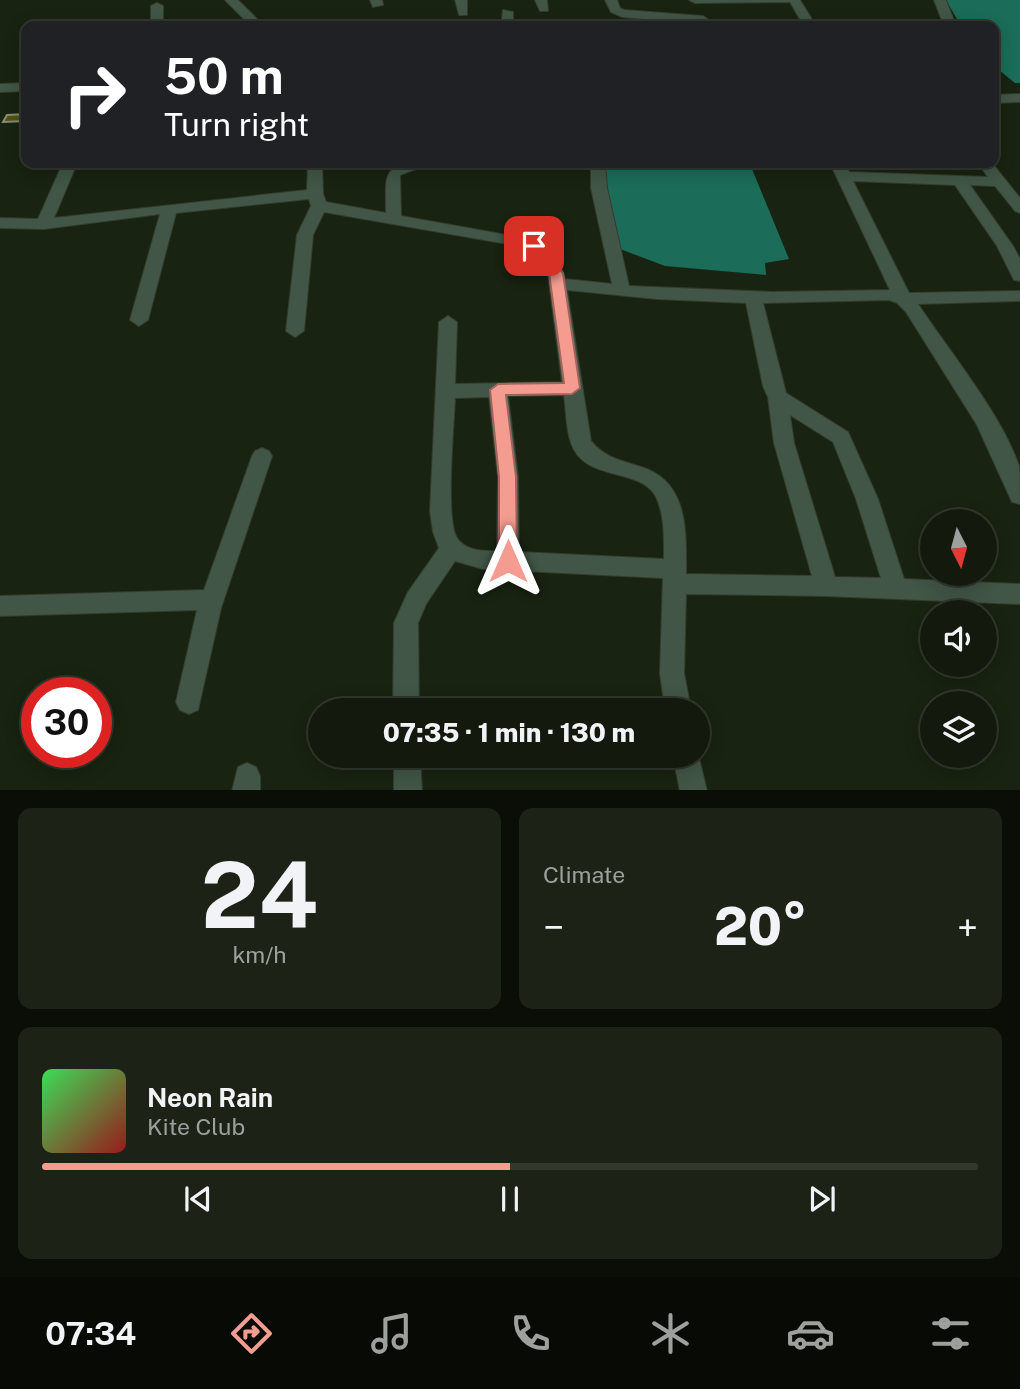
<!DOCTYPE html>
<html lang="en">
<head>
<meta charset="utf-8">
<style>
	body { margin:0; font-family:"Public Sans",sans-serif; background:#1c2316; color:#f1f3f6; height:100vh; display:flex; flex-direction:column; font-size:26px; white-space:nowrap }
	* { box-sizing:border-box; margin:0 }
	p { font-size:23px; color:#9da19d }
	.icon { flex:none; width:38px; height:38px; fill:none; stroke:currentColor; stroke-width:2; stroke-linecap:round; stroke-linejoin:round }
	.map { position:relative; height:790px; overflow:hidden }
	.details { display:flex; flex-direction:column; gap:18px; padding:18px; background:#0a0e07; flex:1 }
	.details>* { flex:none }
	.hud { position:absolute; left:21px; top:21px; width:978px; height:147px; border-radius:14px; box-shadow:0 4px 18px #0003,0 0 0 2px #32382e; background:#202124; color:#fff; overflow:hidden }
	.needle { width:46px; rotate:174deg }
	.controls { position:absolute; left:920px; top:509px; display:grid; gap:14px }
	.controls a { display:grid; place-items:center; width:77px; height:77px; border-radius:50%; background:#131a0d; box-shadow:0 4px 18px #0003,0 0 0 2px #32382e; font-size:35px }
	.speed { position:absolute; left:21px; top:677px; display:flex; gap:14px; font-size:35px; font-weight:700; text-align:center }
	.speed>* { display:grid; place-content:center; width:91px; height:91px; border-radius:50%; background:#131a0d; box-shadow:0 4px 18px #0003,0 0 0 2px #32382e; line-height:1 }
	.speed .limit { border:10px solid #d22; background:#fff; color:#111 }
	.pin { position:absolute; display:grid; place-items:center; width:60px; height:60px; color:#fff; margin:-30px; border-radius:14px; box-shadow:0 4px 10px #0006 }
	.me { position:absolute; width:77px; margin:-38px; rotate:0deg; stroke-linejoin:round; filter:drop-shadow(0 0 5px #0008) }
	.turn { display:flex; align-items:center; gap:24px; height:147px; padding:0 28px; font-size:32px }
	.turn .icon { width:91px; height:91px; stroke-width:2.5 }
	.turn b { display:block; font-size:49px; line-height:60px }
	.big { font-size:52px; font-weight:800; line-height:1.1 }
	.details .widget { flex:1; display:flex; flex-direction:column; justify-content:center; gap:10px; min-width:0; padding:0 24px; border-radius:14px; background:#1c2316 }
	.details .dial { align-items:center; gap:0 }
	.dial b { font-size:91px; line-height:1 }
	.song { display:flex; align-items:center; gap:21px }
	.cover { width:84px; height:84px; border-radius:10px; background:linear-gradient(135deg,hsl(130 70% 55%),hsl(0 70% 35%)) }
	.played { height:7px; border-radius:4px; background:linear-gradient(90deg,#f59c91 50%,#32382e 50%) }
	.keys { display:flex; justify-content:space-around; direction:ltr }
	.heat { display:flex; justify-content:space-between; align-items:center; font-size:38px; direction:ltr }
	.details .tiles { flex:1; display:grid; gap:18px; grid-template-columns:1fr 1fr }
	.widget:last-child { grid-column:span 2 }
	.trip { position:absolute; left:308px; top:698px; width:402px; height:70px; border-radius:35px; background:#131a0d; box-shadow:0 4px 18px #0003,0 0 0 2px #32382e; font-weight:800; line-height:70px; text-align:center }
	.dock { display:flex; height:112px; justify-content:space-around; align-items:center; background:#080a05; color:#9da19d }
	.dock .icon { width:49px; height:49px }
	.dock .current { color:#f59c91 }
	.dock b { font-size:32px; color:#f1f3f6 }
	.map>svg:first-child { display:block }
</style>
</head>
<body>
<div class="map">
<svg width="1020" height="791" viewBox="0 0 1020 791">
	<rect width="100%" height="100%" fill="#192311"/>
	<path fill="#1b6c59" d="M946 0H1020V83H1015L994 66V26H961Z
		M600 163H745L752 169 789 259 765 263 766 275 665 266 620 249Z"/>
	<path fill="#505214" stroke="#8a8c72" stroke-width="2" d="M26 114V121L3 122 7 115Z"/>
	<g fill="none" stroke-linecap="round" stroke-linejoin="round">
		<defs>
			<path id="minor" d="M225 0H238L264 26H251Z
				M370 0H382L383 5 373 7Z
				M455 0H467V15H459Z
				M535 0H547L548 11H540Z
				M605 0H617L620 8 624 10 703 16 709 20 703 24 622 17 611 12Z
				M689 0H800L816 26H804L790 2 695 3Z
				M934 0H946L956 26H944Z
				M157 3 163 6V26H151V6Z
				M503 10 513 12V26H501Z
				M26 83V91L0 92V84Z
				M1020 94V102L994 103V95Z
				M63 163H77L54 218 307 190 308 163H322L323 194 326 202 386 213C386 174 381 163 426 163L424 166 400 175 401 216 535 240 562 269 565 279 612 284 591 188V163H605L607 188 629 286 773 292 890 290 830 163H844L849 172 988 177 978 163H992L1020 198V213L1015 211 995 186 970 185 1013 246 1020 259V281L1014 280 997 246 955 185 853 181 909 293 1020 291V301L918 304C949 351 1002 415 1019 466 1020 477 1020 493 1020 504L1012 502 977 425 906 312 897 303 889 300 763 303 786 393 848 432 878 499 904 579 1020 584V604L826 596 686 594 684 673 691 710H665L660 673 663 578 483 569 455 561 426 604 418 623 419 710H393L394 623 408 592 439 548 433 532 430 511 439 322 448 316 457 322 455 384 562 382 548 274 524 247 324 212 313 235 304 331 295 337 286 331 297 235 311 206 309 199 176 213 148 320 139 326 130 320 160 214 44 229 0 228V218L38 219ZM567 290 657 299 746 303 763 386 768 397 774 443 812 576 686 574C686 530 689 480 638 466 619 460 604 457 591 441ZM564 395C566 410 566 429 571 443 584 482 638 467 655 495 665 513 664 540 664 559L519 552 518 477 508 396ZM489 397 498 477 497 551C484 551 465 551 457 538 445 520 454 424 455 398ZM790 415 833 442 856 499 881 578 835 577 794 443Z
				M262 448 269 451 272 456 221 608 198 710 189 714 180 710 176 702 197 610 0 616V596L204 590 252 456 255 451Z
				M698 754 707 791H680L673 756H698Z
				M394 756H420L422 791H394Z
				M247 763 256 767 260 776V791H232L238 767Z"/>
		</defs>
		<use href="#minor" stroke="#343d2c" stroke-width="2"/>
		<use href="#minor" fill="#415647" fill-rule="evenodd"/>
	</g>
	<path fill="#f59c91" stroke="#9f655e" stroke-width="2" d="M534 242 539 244 563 273 580 388 572 394 506 395 516 477 517 561 514 567 508 569 501 567 499 561V477L490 390 498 384 564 383 549 273 528 246Z"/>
</svg>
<div class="controls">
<a><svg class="needle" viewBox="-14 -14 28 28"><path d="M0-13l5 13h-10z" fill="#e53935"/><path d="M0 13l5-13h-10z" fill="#9da19d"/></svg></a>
<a><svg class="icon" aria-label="sound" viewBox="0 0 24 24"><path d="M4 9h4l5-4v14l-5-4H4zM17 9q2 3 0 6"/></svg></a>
<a><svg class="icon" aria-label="layers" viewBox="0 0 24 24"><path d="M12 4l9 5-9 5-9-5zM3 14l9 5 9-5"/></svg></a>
</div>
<div class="speed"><div class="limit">30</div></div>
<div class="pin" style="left:534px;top:246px;background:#d93025"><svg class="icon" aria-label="arrive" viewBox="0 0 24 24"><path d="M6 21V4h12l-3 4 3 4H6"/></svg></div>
<svg class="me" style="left:508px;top:561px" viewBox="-20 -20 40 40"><path d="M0-17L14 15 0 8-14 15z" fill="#f59c91" stroke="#fff" stroke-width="4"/></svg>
<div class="trip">07:35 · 1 min · 130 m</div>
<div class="hud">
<div class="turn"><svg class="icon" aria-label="right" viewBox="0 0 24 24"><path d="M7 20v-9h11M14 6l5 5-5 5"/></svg><div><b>50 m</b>Turn right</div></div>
</div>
</div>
<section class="details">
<div class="tiles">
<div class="widget dial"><b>24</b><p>km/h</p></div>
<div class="widget"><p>Climate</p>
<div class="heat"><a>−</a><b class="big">20°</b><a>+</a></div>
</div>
<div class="widget">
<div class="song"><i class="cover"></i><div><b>Neon Rain</b><p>Kite Club</p></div></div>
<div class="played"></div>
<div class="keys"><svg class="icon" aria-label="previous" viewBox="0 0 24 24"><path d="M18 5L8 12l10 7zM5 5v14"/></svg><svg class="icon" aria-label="pause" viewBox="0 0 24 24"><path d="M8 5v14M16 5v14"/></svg><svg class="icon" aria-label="next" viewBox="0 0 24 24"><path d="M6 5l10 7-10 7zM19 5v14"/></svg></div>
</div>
</div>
</section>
<nav class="dock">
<b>07:34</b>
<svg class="icon current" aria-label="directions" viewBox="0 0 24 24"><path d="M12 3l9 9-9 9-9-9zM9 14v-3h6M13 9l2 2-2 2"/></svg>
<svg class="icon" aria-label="music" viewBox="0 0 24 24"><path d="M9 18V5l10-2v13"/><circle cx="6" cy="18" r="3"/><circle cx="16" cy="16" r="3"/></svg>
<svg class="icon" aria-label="phone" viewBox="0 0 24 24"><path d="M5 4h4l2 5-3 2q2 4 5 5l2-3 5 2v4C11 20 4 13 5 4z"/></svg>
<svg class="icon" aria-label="climate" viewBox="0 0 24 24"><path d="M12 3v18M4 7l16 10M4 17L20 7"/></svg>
<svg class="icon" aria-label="car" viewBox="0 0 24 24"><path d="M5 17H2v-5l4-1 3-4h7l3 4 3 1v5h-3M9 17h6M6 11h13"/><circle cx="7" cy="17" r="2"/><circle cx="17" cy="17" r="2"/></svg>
<svg class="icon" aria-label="filters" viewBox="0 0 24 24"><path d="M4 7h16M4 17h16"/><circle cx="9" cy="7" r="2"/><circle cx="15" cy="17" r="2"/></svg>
</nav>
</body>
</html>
